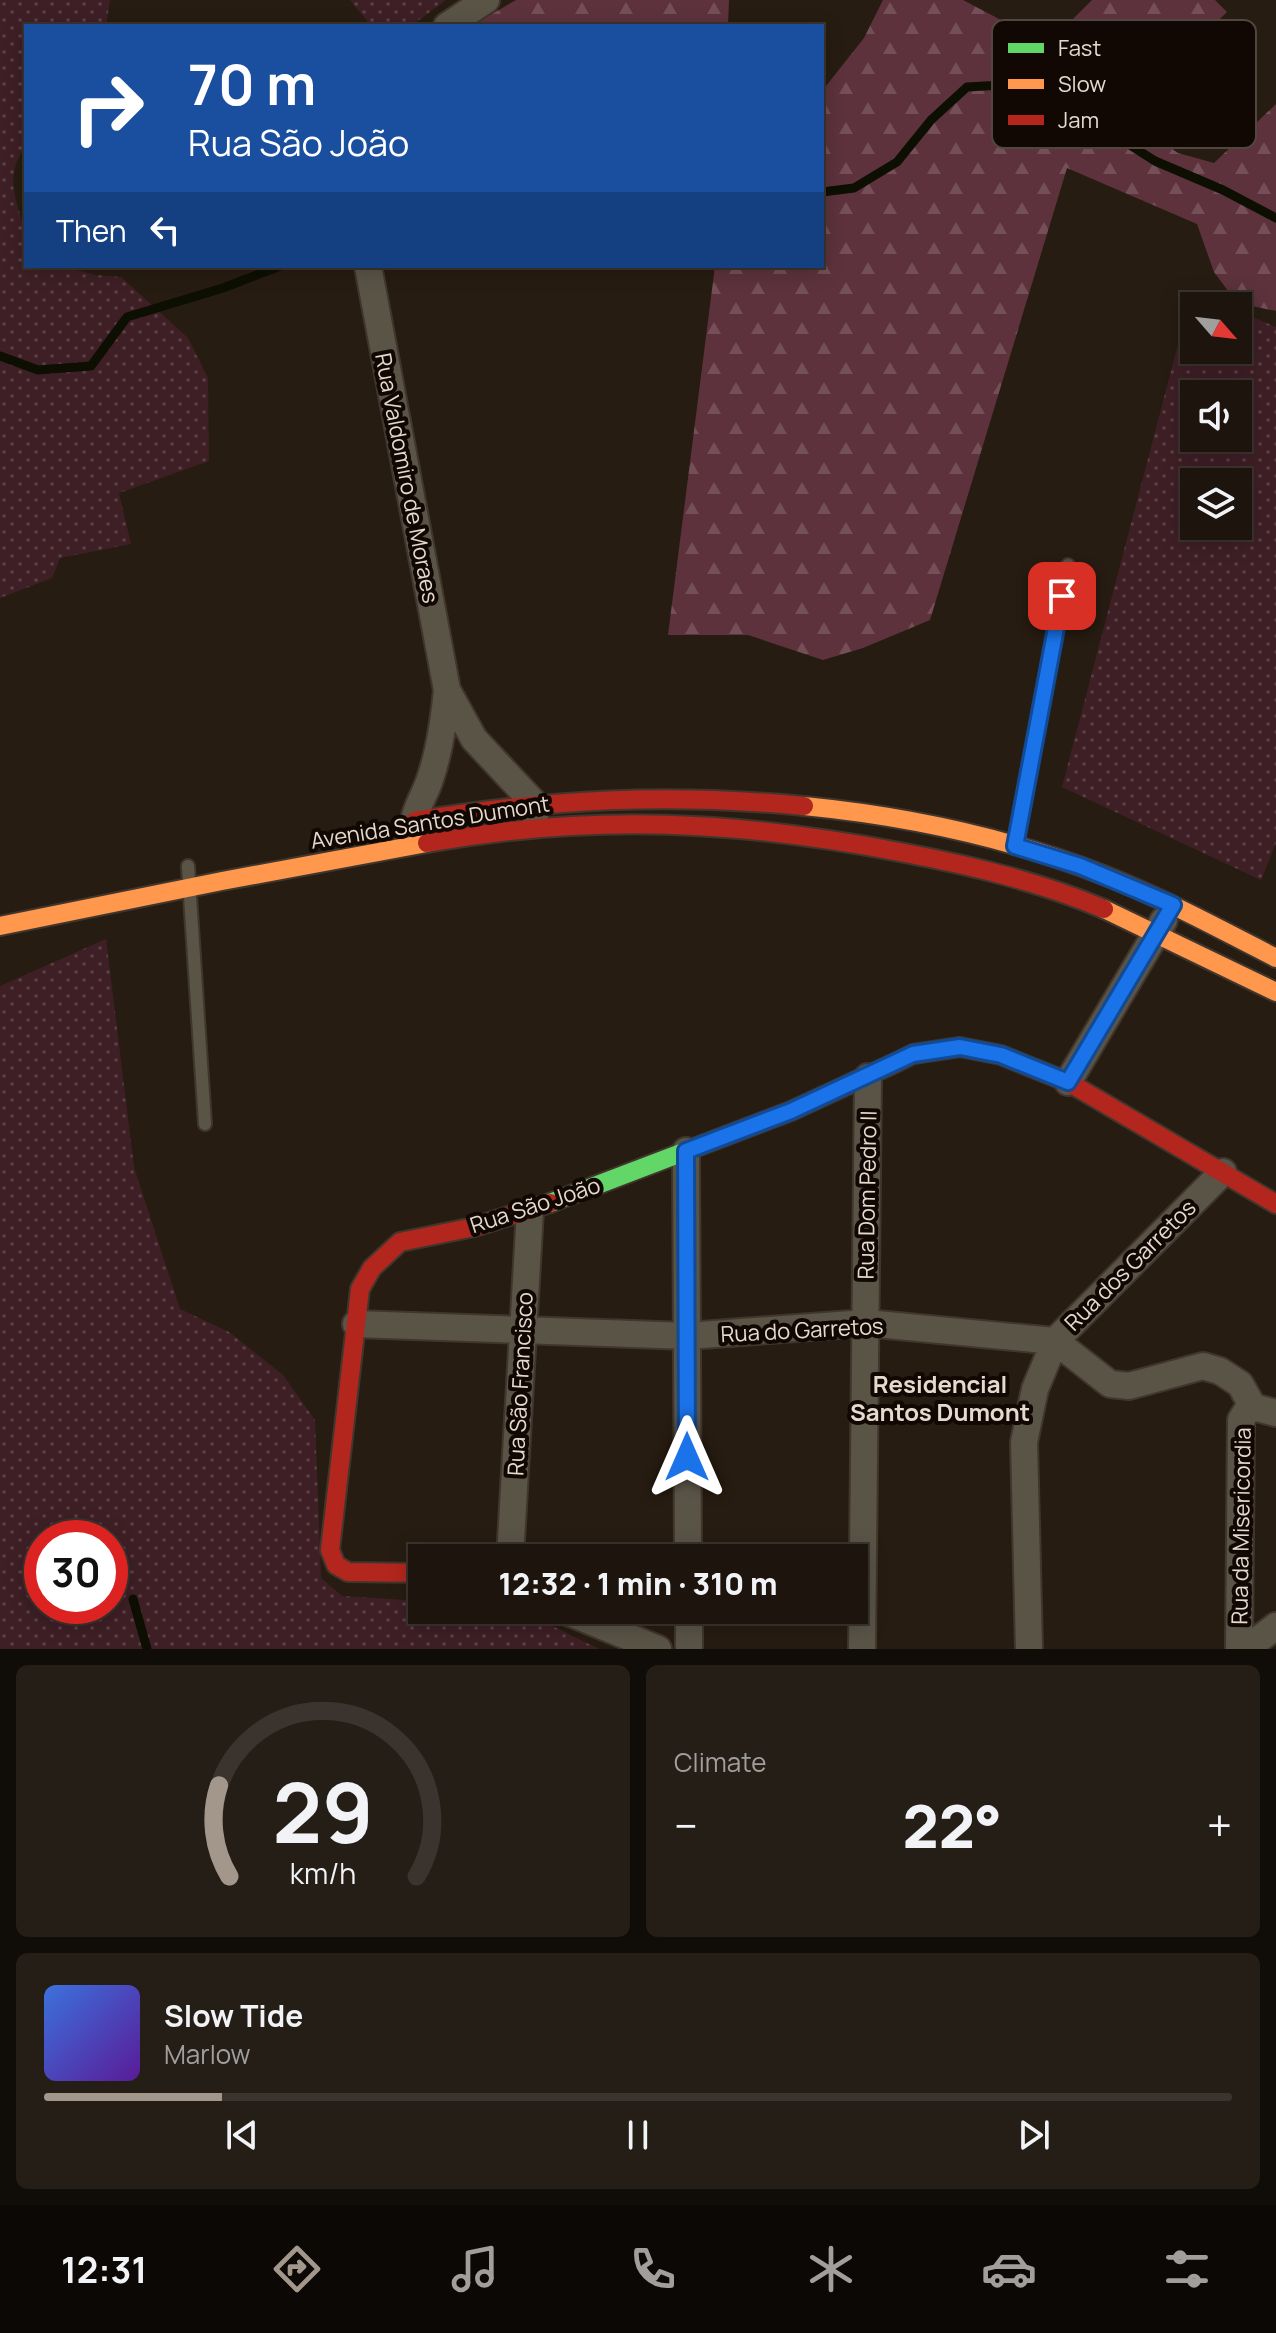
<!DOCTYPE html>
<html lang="en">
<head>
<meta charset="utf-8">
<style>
	body { margin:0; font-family:Manrope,sans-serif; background:#251e16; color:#f1f3f6; height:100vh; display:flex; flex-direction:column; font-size:30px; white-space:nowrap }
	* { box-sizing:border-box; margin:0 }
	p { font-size:26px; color:#a09f9d }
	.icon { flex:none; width:44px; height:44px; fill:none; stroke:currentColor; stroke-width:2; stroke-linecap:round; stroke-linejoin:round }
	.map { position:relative; height:1649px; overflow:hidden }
	.panel { display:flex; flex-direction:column; gap:16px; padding:16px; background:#100c07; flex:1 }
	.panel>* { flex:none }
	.guide { position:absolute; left:24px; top:24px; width:800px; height:244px; border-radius:0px; box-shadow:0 4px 20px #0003,0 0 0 2px #3b342e; background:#1a4fa0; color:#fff; overflow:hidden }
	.needle { width:52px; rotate:118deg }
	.fabs { position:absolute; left:1180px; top:292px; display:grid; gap:16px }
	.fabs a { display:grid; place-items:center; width:72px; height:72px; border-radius:0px; background:#1d150d; box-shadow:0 4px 20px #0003,0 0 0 2px #3b342e; font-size:40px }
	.speed { position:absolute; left:24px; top:1520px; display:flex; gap:16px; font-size:40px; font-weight:700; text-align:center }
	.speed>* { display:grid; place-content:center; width:104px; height:104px; border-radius:50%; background:#1d150d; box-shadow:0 4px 20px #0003,0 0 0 2px #3b342e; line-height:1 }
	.speed .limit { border:12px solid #d22; background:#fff; color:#111 }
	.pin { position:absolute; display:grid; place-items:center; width:68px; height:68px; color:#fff; margin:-34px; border-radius:16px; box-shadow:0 4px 12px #0006 }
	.me { position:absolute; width:88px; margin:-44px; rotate:0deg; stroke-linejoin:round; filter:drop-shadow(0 0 6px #0008) }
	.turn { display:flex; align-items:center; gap:28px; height:168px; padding:0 32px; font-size:36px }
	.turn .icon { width:104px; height:104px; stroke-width:2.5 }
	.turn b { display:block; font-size:56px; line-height:68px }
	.then { display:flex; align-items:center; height:76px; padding:0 32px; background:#0003; gap:16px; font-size:30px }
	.big { font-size:60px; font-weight:800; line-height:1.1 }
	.panel .widget { flex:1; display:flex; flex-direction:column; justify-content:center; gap:12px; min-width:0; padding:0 28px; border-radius:12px; background:#251e16 }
	.panel .dial { align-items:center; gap:0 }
	.dial svg { height:208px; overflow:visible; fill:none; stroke:#3b342e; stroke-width:7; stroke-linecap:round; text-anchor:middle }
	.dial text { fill:#f1f3f6; stroke:none }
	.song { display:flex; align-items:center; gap:24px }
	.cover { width:96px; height:96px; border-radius:12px; background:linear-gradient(135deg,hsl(220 70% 55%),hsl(270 70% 35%)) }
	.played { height:8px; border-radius:4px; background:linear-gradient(90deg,#a3978b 15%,#3b342e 15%) }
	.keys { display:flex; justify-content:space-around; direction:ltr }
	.heat { display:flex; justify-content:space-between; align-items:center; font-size:44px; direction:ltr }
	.panel .tiles { flex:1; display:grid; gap:16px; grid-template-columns:1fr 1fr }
	.widget:last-child { grid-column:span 2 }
	.trip { position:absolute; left:408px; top:1544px; width:460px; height:80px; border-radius:0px; background:#1d150d; box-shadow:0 4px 20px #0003,0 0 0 2px #3b342e; font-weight:800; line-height:80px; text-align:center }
	.tabs { display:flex; height:128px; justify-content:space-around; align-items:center; background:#0c0805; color:#a09f9d }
	.tabs .icon { width:56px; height:56px }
	.tabs .selected { color:#a3978b }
	.tabs b { font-size:36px; color:#f1f3f6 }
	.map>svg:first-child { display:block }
</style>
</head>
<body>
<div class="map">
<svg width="1276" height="1649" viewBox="0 0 1276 1649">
	<defs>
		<pattern id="green-dots" width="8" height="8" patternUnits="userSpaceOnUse" patternTransform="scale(2)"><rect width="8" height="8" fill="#3e1f26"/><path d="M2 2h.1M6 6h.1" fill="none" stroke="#5a3f44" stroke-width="1.8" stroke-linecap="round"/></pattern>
		<pattern id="forest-firs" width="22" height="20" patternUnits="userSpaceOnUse" patternTransform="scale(2)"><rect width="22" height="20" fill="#5d323c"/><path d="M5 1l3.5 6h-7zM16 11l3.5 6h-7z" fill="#744f57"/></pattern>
	</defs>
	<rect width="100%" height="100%" fill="#271c11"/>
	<path fill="url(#green-dots)" fill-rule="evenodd" d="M0 0H110L106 26H26V145C0 183 21 203 26 240 27 249 26 258 26 266H62L95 275 121 277 188 338 208 378 209 461 119 493 131 544 60 558 52 578 0 598Z
		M350 0H446L411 26H371Z
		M1192 291 1228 306H1194V350H1238V311L1276 327V843L1261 880 1062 787ZM1194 394H1238V438H1194ZM1194 482H1238V526H1194Z
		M106 939 134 1167 180 1309 229 1332 283 1375 315 1420 321 1578 342 1596 422 1601V1610H520L599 1649H0V986ZM42 1538H110V1606H42Z"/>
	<path fill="url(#forest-firs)" d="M516 0H729L728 26H471Z
		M883 0H963L1043 42 1063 29 1092 0H1215L1227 12 1133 104 1136 124 1178 153 1214 163 1276 104V311L1237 303 1214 272 1197 224 1067 168 930 620 863 648 823 660 748 635H668L715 266H822V91L864 38Z"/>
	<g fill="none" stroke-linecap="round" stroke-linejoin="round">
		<path stroke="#0c0f02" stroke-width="9" d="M822 192 854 188 897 162 931 120 967 87 1003 85 1064 107 1108 131 1155 161 1223 190 1276 218
			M0 356 38 370 91 366 127 317 223 288 280 266
			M133 1599 147 1649"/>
		<defs>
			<path id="lane" d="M1016 843 1068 565
				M188 866 205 1124"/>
			<path id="street" d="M447 26 486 0
				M368 266 447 690C444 721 440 750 430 779 424 798 411 813 414 834
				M447 690 474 739 534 803 535 816
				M1068 1082 1164 920
				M686 1151 688 1558
				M356 1324 687 1336 866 1323 1055 1341 1110 1384 1129 1386 1203 1366 1220 1371 1240 1384 1253 1407 1276 1413
				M510 1558 530 1211
				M563 1610 658 1649
				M689 1610V1649
				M862 1649 868 1077
				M1029 1649 1024 1442 1035 1389 1055 1341 1223 1172
				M1239 1649 1241 1420 1246 1412 1253 1407
				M1246 1649 1276 1626"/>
			<path id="fast" d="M550 1203 791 1111 897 1062"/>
			<path id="slow" d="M804 806C906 816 1010 838 1106 876 1164 899 1220 929 1276 958
				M1104 909 1276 992
				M0 926 222 881 427 843"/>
			<path id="jam" d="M415 821C548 799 669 793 804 806
				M427 843C593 813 740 821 905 853 973 866 1040 882 1104 909
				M897 1062 913 1054 960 1047 1001 1055 1068 1082 1276 1204
				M422 1573 348 1572 336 1565 330 1550 360 1289 372 1268 400 1242 474 1227 550 1203"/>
		</defs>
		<use href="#lane" stroke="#40362d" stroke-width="16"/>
		<use href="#street" stroke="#40362d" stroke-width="30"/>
		<use href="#fast" stroke="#40362d" stroke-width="22"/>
		<use href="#slow" stroke="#40362d" stroke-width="22"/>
		<use href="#jam" stroke="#40362d" stroke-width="22"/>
		<use href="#lane" stroke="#5a5447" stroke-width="12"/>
		<use href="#street" stroke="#5a5447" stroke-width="26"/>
		<use href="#fast" stroke="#63d668" stroke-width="18"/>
		<use href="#slow" stroke="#ff974d" stroke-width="18"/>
		<use href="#jam" stroke="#b3261e" stroke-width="18"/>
	</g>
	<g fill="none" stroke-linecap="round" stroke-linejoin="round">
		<defs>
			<path id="route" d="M687 1457 686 1151 791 1111 913 1054 960 1047 1001 1055 1068 1082 1173 905 1080 866 1015 846 1062 596"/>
		</defs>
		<use href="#route" stroke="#114b97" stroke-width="20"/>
		<use href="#route" stroke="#1a73e8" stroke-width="14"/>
	</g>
	<g text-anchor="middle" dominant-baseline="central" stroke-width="8" stroke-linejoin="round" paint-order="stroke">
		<g font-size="22" fill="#e6d9cd" stroke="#110803">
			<text transform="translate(407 478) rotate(79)">Rua Valdomiro de Moraes</text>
			<text transform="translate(430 822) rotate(-9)">Avenida Santos Dumont</text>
			<text transform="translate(867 1195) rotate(-89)">Rua Dom Pedro II</text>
			<text transform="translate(535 1205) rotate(-18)">Rua São João</text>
			<text transform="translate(1130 1265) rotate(-45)">Rua dos Garretos</text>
			<text transform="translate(802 1330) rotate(-3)">Rua do Garretos</text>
			<text transform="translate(520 1384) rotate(-87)">Rua São Francisco</text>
			<text transform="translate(1241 1526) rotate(-89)">Rua da Misericordia</text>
		</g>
		<g font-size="24" font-weight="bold" fill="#e6d9cd" stroke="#110803">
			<text x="940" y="1383">Residencial<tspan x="940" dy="28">Santos Dumont</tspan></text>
		</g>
	</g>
	<rect x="992" y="20" width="264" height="128" rx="12" fill="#110803" stroke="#514740" stroke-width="2"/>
	<rect x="1008" y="43" width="36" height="10" fill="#63d668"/>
	<rect x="1008" y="79" width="36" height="10" fill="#ff974d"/>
	<rect x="1008" y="115" width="36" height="10" fill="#b3261e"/>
	<g font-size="22" fill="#e6d9cd">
		<text x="1058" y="56">Fast</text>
		<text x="1058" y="92">Slow</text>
		<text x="1058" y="128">Jam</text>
	</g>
</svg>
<div class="fabs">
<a><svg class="needle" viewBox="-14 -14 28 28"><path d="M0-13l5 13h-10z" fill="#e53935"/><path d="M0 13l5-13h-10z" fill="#a09f9d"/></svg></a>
<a><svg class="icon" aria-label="sound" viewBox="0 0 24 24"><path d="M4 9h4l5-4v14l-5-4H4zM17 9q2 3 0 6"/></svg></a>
<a><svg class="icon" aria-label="layers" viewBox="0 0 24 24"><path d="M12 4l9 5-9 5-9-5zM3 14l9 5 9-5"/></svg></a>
</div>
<div class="speed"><div class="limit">30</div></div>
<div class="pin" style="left:1062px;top:596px;background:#d93025"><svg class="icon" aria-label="arrive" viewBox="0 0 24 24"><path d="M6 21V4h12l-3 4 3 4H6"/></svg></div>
<svg class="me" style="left:687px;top:1457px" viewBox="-20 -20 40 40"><path d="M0-17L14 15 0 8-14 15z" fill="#1a73e8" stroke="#fff" stroke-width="4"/></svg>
<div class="trip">12:32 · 1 min · 310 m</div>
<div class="guide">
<div class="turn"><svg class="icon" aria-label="right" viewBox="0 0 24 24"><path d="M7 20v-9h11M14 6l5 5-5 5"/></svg><div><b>70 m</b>Rua São João</div></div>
<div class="then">Then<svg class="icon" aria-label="left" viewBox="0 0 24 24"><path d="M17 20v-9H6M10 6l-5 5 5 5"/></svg></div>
</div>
</div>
<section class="panel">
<div class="tiles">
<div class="widget dial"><svg viewBox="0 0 100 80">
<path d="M14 69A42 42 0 1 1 86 69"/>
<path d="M14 69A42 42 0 0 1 10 34" stroke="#a3978b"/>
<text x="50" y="56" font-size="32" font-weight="700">29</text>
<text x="50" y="72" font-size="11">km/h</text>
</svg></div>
<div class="widget"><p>Climate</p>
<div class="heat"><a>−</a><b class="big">22°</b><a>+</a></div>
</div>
<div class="widget">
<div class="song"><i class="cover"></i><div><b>Slow Tide</b><p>Marlow</p></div></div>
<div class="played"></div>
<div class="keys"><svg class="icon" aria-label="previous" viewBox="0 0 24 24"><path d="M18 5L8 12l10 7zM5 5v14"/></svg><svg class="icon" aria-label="pause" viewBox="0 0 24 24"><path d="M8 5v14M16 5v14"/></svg><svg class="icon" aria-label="next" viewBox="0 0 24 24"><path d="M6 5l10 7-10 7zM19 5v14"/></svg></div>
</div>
</div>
</section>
<nav class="tabs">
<b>12:31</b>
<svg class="icon selected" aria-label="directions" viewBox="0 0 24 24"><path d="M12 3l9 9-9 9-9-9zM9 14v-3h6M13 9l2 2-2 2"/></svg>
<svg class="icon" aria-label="music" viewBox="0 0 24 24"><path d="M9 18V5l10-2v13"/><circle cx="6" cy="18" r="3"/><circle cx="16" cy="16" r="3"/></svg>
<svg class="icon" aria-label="phone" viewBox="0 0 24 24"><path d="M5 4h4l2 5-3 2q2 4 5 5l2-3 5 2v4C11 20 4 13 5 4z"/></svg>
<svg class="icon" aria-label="climate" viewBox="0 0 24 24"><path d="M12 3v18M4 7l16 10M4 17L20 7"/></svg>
<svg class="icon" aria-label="car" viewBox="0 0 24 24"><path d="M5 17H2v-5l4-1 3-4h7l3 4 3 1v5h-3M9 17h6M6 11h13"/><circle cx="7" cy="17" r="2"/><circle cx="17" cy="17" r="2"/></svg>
<svg class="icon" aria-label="filters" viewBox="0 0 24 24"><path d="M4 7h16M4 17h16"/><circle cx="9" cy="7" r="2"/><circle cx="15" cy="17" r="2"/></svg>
</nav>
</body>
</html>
